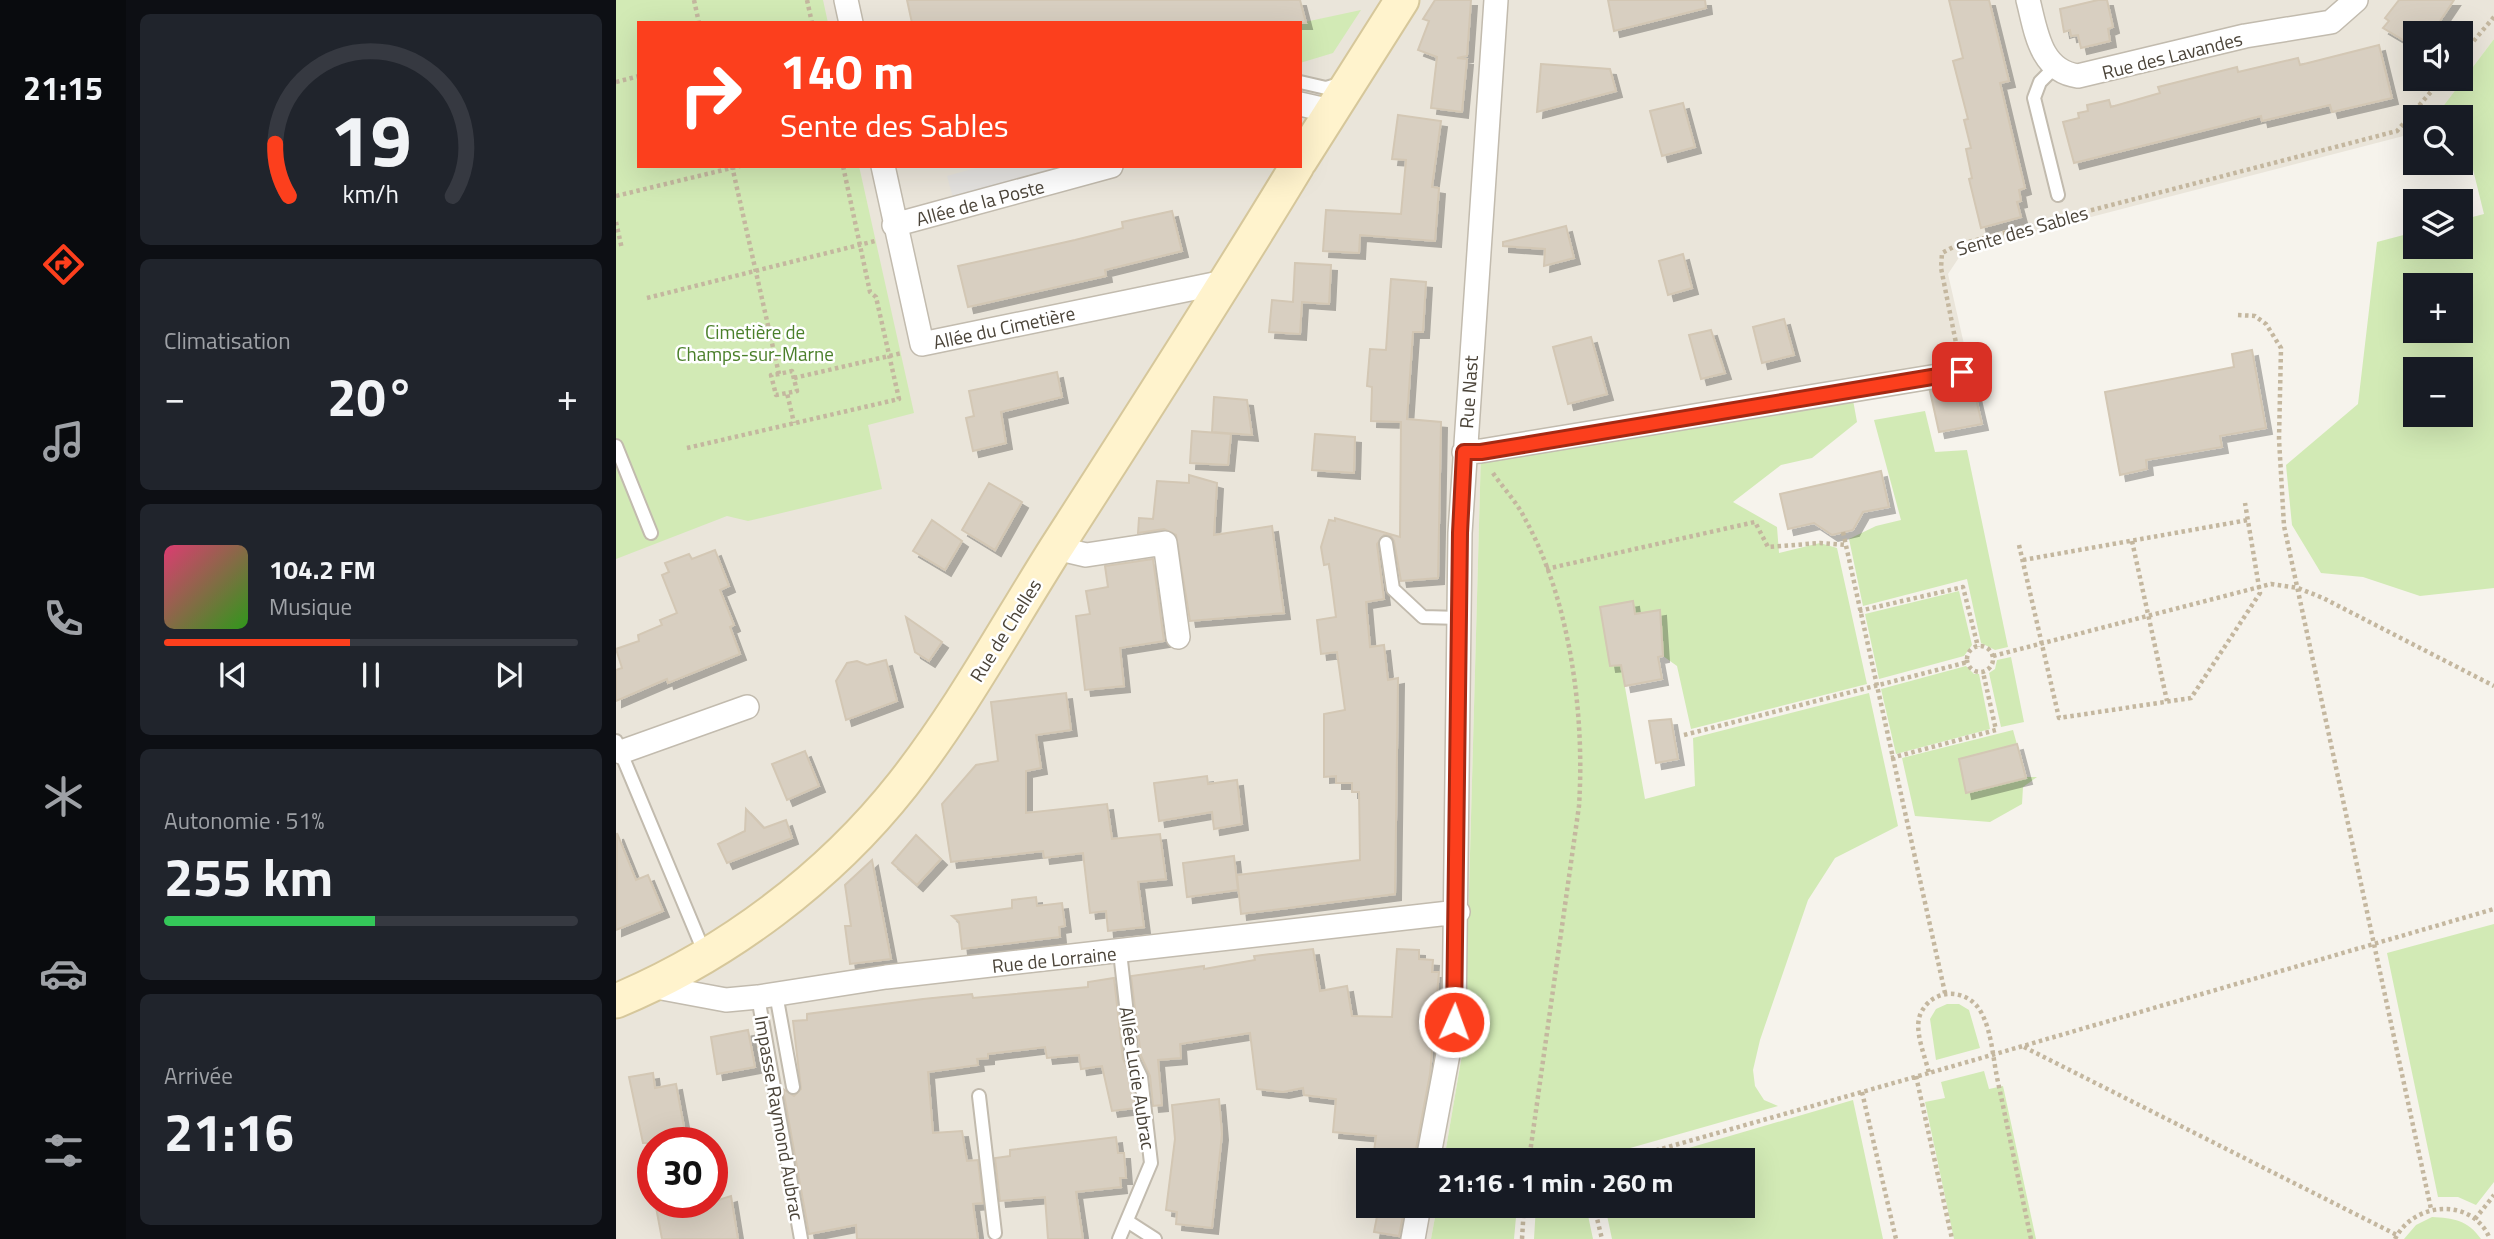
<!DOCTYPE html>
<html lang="fr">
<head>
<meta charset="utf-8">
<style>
	body { margin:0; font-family:"Titillium Web",sans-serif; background:#20242c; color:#f1f3f6; height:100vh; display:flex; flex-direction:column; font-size:26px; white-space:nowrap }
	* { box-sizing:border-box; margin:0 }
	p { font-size:23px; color:#9ea1a6 }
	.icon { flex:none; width:38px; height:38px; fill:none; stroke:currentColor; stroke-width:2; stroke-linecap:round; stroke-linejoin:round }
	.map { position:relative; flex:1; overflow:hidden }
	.details { display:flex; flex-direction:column; gap:14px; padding:14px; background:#0d0f14; width:490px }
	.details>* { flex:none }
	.guide { position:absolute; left:21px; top:21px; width:665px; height:147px; border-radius:0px; box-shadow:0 7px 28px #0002; background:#fc3f1d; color:#fff; overflow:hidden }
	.controls { position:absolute; left:1787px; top:21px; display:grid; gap:14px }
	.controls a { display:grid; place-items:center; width:70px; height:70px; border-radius:0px; background:#171b24; box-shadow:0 7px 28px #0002; font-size:35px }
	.speed { position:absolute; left:21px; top:1127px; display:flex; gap:14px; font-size:35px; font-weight:700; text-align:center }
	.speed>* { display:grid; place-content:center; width:91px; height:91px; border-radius:50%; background:#171b24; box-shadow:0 7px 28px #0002; line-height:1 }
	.speed .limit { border:10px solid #d22; background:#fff; color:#111 }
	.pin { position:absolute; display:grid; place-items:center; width:60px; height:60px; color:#fff; margin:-30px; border-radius:14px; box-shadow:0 4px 10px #0006 }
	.me { position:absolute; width:77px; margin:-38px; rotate:2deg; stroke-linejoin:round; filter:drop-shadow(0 0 5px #0008) }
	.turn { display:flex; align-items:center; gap:24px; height:147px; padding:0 28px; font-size:32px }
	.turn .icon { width:91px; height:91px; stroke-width:2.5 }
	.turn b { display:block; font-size:49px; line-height:60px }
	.big { font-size:52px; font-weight:700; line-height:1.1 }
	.details .tile { flex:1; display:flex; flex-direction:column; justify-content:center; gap:10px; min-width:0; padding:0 24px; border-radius:10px; background:#20242c }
	.details .dial { align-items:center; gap:0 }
	.dial svg { height:182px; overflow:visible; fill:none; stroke:#363941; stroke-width:7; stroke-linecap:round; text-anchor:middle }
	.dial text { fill:#f1f3f6; stroke:none }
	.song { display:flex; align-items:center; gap:21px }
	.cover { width:84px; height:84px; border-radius:10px; background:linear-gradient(135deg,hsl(340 70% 55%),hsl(110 70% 35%)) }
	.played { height:7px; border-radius:4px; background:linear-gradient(90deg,#fc3f1d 45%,#363941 45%) }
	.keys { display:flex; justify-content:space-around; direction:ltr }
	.heat { display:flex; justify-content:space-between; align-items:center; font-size:38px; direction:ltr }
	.charge { height:10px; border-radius:5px; background:linear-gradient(90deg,#34c759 51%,#363941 0) }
	.trip { position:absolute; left:740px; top:1148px; width:399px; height:70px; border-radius:0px; background:#171b24; box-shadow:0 7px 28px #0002; font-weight:700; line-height:70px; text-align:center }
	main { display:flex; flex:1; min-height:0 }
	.dock { display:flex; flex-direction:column; width:126px; justify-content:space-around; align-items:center; background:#090b0e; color:#9ea1a6 }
	.dock .icon { width:49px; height:49px }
	.dock .current { color:#fc3f1d }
	.dock b { font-size:32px; color:#f1f3f6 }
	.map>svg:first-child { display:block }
</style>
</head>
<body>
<main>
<nav class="dock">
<b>21:15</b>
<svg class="icon current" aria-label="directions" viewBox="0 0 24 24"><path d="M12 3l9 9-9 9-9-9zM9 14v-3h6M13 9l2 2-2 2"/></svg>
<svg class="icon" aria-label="music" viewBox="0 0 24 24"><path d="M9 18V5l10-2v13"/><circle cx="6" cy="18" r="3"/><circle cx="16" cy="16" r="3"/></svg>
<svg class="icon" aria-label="phone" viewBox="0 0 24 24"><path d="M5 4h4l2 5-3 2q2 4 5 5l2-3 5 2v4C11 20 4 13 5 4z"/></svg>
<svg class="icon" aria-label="climate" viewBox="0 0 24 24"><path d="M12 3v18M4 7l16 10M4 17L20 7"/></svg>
<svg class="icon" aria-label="car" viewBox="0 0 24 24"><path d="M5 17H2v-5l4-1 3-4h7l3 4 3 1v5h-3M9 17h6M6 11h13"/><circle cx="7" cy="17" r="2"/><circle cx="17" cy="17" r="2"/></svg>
<svg class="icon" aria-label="filters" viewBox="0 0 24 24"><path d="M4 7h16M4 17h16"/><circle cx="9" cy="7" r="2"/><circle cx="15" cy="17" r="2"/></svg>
</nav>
<section class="details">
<div class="tile dial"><svg viewBox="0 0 100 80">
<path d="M14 69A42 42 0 1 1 86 69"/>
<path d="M14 69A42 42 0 0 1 8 46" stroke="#fc3f1d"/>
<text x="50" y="56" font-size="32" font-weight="700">19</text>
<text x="50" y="72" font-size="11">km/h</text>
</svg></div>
<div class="tile"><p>Climatisation</p>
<div class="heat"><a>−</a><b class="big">20°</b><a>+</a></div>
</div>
<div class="tile">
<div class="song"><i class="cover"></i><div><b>104.2 FM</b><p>Musique</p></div></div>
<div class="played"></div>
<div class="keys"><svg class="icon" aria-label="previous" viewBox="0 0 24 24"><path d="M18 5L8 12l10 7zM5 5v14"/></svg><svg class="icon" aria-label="pause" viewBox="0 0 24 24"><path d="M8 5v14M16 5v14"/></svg><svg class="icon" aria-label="next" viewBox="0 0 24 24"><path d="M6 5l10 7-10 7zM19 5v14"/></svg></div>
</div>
<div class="tile"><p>Autonomie · 51%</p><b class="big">255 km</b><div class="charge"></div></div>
<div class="tile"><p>Arrivée</p><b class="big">21:16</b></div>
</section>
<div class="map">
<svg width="1878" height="1239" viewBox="0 0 1878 1239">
	<defs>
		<filter id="shadow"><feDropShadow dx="6" dy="6" stdDeviation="0" flood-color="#0004"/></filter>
	</defs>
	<rect width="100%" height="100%" fill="#f6f3ec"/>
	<path fill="#eae5da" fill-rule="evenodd" d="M0 0H1878V39L1819 117H1799V133L1348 250 1332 274 1355 375 865 452 849 1037 828 1160H752V1206H821L815 1239H0ZM23 23H684V166H23ZM1799 33H1844V79H1799ZM37 1143H96V1202H37Z"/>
	<path fill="#d2eab5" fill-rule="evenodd" d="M0 0H207L212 23H23V166H243L298 413 252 425 266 489 132 521 111 516 0 559Z
		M745 10 717 53 684 63V23Z
		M1878 39V588L1804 596 1747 577 1705 573 1676 525 1670 465 1742 404 1761 242 1799 232V247H1844L1845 220 1868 214 1844 117H1819ZM1799 285H1844V331H1799ZM1799 369H1844V415H1799Z
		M1235 389 1241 422 1196 458 1165 465 1117 502 1161 527 1163 553 1204 543 1221 548 1251 684 1075 729 1061 666 1047 656 1044 610 1019 614 1017 601 985 607 994 666 1005 665 1029 799 1079 786 1077 738 1253 693 1282 826 1219 858 1192 900 1144 1040 1137 1070 1139 1086 1148 1100 1162 1106 972 1160H828L849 1037 865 451Z
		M1309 411 1319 452 1351 450 1392 647 1379 650 1365 643 1351 579 1247 606 1233 539 1260 526 1285 520 1258 420Z
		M1343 591 1356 645 1348 656 1263 679 1249 614Z
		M1395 657 1408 722 1385 727 1373 673 1379 669 1381 660Z
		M1350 666 1358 674H1363L1374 729 1280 754 1265 689Z
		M1397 730 1410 777H1421L1407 787 1406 804 1374 822 1299 816 1286 758Z
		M1878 924V1182L1860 1205 1842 1197H1822L1771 953Z
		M1331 1004H1343L1353 1010 1364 1048 1320 1060 1314 1019 1320 1009Z
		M1368 1071 1373 1089 1387 1086 1420 1239H1338L1309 1102 1329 1098 1325 1082Z
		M1237 1100 1267 1239H996L989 1206H1127V1160H1032Z
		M821 1206H901L898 1239H815Z
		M920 1206H970L977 1239H918Z
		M1816 1217C1837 1218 1852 1220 1865 1239H1788L1800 1225Z"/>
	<path fill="#e5e3e0" d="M367 166H479L340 209 331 176Z"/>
	<path fill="#d8cfc1" stroke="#d3c7b4" stroke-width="2" filter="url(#shadow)" d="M291 0H684L690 23H296Z
		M819 0H855L851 56 841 58 851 59 846 112 815 108 821 57 802 50 813 21 807 19Z
		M992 0H1089L1090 8 998 31Z
		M1333 0H1373L1393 81 1384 83 1409 188 1403 190 1405 201 1401 202 1405 217 1365 228 1353 179 1356 178 1350 149 1355 148 1348 120 1352 119 1337 61 1347 58Z
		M1482 0H1491L1497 27 1492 29 1494 41 1465 48 1462 35 1455 36 1454 30 1448 32 1444 9Z
		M1783 0H1838L1816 33H1799V47L1767 28 1773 21 1769 18Z
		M1763 45 1776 98 1716 112 1714 105 1646 121 1645 116 1458 163 1447 122 1463 118 1462 113 1472 111 1471 105 1493 100 1495 107 1544 93 1542 87 1621 67 1622 72 1682 58 1684 65Z
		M925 64 994 69 1000 91 921 112Z
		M1067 103 1079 147 1046 156 1034 111Z
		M782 115 825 121 816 187 823 188 819 241 744 235 743 253 707 251 710 210 785 214 790 160 776 159Z
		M556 211 566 251 489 270 490 276 352 307 342 266 459 240 507 228 506 222Z
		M950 226 958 258 928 266 929 249 887 246V242Z
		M1067 254 1076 288 1052 295 1043 261Z
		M679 263 715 265 713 304 686 302 684 334 653 332 656 300 677 302Z
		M775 279 810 282 807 332H797L791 419 825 422 822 578 785 581 778 541 774 535H768L761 544 768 599 750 602 754 647 768 645 772 680 782 678 779 894 625 914 621 875 744 860 743 792H736V783H720V776L708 777V714L729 710 721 652 705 654 701 620 720 617 713 564 708 565 705 547 713 520 719 521V518L784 537 785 422 755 421 756 387 751 386 754 349 770 350Z
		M1168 319 1178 355 1146 363 1137 327Z
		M1095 330 1109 373 1085 379 1073 335Z
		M975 337 991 394 952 404 937 347Z
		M1636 350 1650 428 1604 436 1606 447 1530 460 1531 469 1504 475 1489 392 1618 367 1616 354Z
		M441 372 446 397 385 412 390 443 357 451 350 418 358 416 353 391Z
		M1356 381 1366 424 1323 432 1314 391 1348 386Z
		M598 397 631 400 636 435 596 432Z
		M576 431 615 434 612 465 574 463Z
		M699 434 739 437 738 473 696 470Z
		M1265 471 1273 507 1247 512 1237 530 1216 535 1198 523 1172 529 1164 494Z
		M573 475 601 483 598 535 656 526 668 613 574 621 560 535 548 529 522 533 523 518 537 519 541 481 573 483Z
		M373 483 406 502 379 550 346 530Z
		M316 520 346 541 329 570 297 551Z
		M99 550 113 586 104 590 118 625 114 627 124 654 52 683 51 679 0 701V670L6 668 0 649 23 641 22 635 46 625 44 620 61 613 46 575 53 572 49 563 73 554 76 559Z
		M537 559 548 641 504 648 508 686 469 690 460 616 474 614 470 591 492 587 489 566Z
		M1017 601 1019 614 1044 610 1047 656 1042 657 1046 679 1009 686 1005 665 994 666 984 607Z
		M290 617 326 642 313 661 299 652Z
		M270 660 281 701 230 720 220 681 231 663 241 661 251 665Z
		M450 693 455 730 420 735 425 768 410 771V813L491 804 496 839 544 834 550 879 522 882 528 927 492 931 490 911 474 913 467 853 428 858 427 851 335 862 326 804 360 765 382 761 375 702Z
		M1055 719 1062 759 1040 763 1033 721Z
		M1401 744 1410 778 1350 793 1343 759Z
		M189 751 203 786 171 800 156 764Z
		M591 776 592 784 621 780 626 824 598 829 596 812 543 821 538 783Z
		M130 809 148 828 170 820 176 838 111 863 102 844 129 831Z
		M1 833 20 880 32 875 47 911 0 930Z
		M300 835 325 859 301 885 276 863Z
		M618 856 622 890 571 897 567 863Z
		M256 860 275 959 234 964 229 926H235L229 885Z
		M420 897 421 906 446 903 449 926 443 927 444 937 346 949 343 922 336 916 396 908V900Z
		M697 949 704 991 731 986 736 1016 776 1017 781 949 803 950V959L817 960 816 972H823L814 1074 798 1160H757L760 1136 717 1132 720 1099 688 1095 687 1088 667 1092 641 1089 634 1033 564 1044 565 1058 542 1060 546 1105 537 1106 534 1076 525 1056 515 976 588 966V969L639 960 638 956Z
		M498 978 507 1059 516 1079 520 1108 496 1111 486 1066 465 1069 463 1055 431 1058 429 1047 372 1054V1058L361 1059 362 1065 312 1072 317 1133 346 1131 351 1161 362 1160 367 1203 357 1204 362 1239H241L240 1225 193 1234 167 1089 178 1096 185 1089 177 1021 191 1020V1014L307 999 356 994 357 998 472 987V982Z
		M132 1030 139 1067 101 1074 95 1037Z
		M37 1073 39 1088 60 1084 71 1143H27L13 1077Z
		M603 1099 606 1134 596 1228 560 1224 561 1212 550 1210 559 1139 556 1105Z
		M500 1137 502 1153H508L510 1178H504L505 1187 460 1192 467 1239H432L429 1197 384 1201 379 1158 394 1156V1150Z
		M115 1196 122 1239H46L39 1202H96Z
		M763 1206H789L783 1236 758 1232Z"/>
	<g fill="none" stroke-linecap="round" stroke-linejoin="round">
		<defs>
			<path id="service" d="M1439 67 1424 82 1418 98 1442 195
				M684 82 710 88 727 83
				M0 446 35 533
				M770 543 777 589 807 617 845 618
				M0 741 89 954
				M160 994 177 1087
				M142 997 185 1239
				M363 1096 379 1233
				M511 1221 539 1239
				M503 1239 535 1163 525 1077 516 1058 504 952"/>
			<path id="minor" d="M230 0 235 23
				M1412 0C1420 31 1424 71 1462 76L1629 36 1715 22 1740 0
				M684 104 715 111
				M267 166 306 344 608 282
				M278 225 495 166
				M848 452 865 451 1346 372
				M440 548 470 555 549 543 562 637
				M5 752 131 707
				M35 986 110 1000 142 997 270 977 842 912
				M812 1160 838 1022 844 533 880 0
				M797 1239 803 1206"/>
			<path id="secondary" d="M684 161 786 0
				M0 1001C110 955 213 878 287 784 345 710 390 627 440 548 521 422 603 295 681 166"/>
		</defs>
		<use href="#service" stroke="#c2bbae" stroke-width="16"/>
		<use href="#minor" stroke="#c2bbae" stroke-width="26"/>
		<use href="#secondary" stroke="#d6c79b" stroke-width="37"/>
		<path stroke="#c4b79f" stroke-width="4.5" stroke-dasharray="3.5 3.5" stroke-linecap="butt" d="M78 0 83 23
			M191 0 196 23
			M1844 57 1878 17
			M0 82 23 76
			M116 166 163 374 176 371 181 391 171 393 178 423
			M0 196 124 166
			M0 222 6 249
			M31 298 259 241
			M1622 315 1639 316 1650 324 1665 348 1663 439 1668 526 1815 1209
			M1341 348 1325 268 1326 253 1341 245 1781 131 1826 79
			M163 374 155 375 160 395 171 393
			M178 378 286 353
			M71 448 283 399 260 297 254 292 227 166
			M877 473C887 488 900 501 908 517 954 599 969 714 963 806L913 1160
			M1227 532 1329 993
			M1516 541 1551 701
			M1403 545 1443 718 1575 698 1644 593 1629 503
			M1407 560 1632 520
			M930 569 1139 522 1152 547 1204 543 1230 545
			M1243 611 1347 587 1362 647
			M1351 659a13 13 0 1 1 26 0a13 13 0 1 1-26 0Z
			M1377 656 1655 584 1682 588 1707 598 1878 686
			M1068 735 1352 662
			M1275 758 1380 730 1367 672
			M1408 1047 1781 1235
			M1300 1076 1336 1239
			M1246 1092 1280 1239
			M1006 1160 1313 1073
			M978 1206 986 1239
			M1859 1219 1878 1195
			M906 1239 908 1206
			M1415 1239C1404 1187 1393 1134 1382 1082 1377 1060 1376 1033 1366 1014 1354 988 1316 986 1304 1015 1298 1031 1309 1056 1313 1073L1407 1046 1878 909
			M1779 1239C1798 1201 1857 1197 1874 1239"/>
		<use href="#service" stroke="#fff" stroke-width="12"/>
		<use href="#minor" stroke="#fff" stroke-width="23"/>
		<use href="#secondary" stroke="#fff3cd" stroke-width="33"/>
	</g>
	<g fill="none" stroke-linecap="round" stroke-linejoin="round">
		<defs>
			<path id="route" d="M838 1022 844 533 848 452H865L1346 372"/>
		</defs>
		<use href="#route" stroke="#a42913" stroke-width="18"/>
		<use href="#route" stroke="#fc3f1d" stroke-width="12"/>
	</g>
	<g text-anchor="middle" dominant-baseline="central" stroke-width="5" stroke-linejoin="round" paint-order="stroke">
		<g font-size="19" fill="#4b4439" stroke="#fff">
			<text transform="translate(1556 55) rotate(-14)">Rue des Lavandes</text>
			<text transform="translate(364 202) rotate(-15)">Allée de la Poste</text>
			<text transform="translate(1406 230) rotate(-16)">Sente des Sables</text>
			<text transform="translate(388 327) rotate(-12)">Allée du Cimetière</text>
			<text transform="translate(852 392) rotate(-86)">Rue Nast</text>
			<text transform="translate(389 630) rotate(-58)">Rue de Chelles</text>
			<text transform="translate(438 959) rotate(-6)">Rue de Lorraine</text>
			<text transform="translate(522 1078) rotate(81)">Allée Lucie Aubrac</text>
			<text transform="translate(164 1118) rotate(80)">Impasse Raymond Aubrac</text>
		</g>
		<g font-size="19" fill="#4a7f2a" stroke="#fff">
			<text x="139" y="331">Cimetière de<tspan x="139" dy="22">Champs-sur-Marne</tspan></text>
		</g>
	</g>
</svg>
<div class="controls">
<a><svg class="icon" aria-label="sound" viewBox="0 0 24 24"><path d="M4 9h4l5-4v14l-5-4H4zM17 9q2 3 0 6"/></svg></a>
<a><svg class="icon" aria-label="search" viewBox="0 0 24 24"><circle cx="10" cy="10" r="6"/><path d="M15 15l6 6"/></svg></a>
<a><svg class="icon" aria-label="layers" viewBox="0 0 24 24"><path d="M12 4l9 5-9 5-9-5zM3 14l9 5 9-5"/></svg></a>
<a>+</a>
<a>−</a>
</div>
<div class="speed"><div class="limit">30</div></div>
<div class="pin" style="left:1346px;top:372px;background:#d93025"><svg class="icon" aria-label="arrive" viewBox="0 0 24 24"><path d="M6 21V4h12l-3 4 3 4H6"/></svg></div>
<svg class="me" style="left:838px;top:1022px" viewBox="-20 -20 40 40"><circle r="17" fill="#fc3f1d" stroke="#fff" stroke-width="3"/><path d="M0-11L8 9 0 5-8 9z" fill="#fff"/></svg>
<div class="trip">21:16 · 1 min · 260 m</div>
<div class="guide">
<div class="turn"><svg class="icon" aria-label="right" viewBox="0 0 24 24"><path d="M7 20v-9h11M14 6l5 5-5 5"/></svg><div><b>140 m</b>Sente des Sables</div></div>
</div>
</div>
</main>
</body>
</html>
